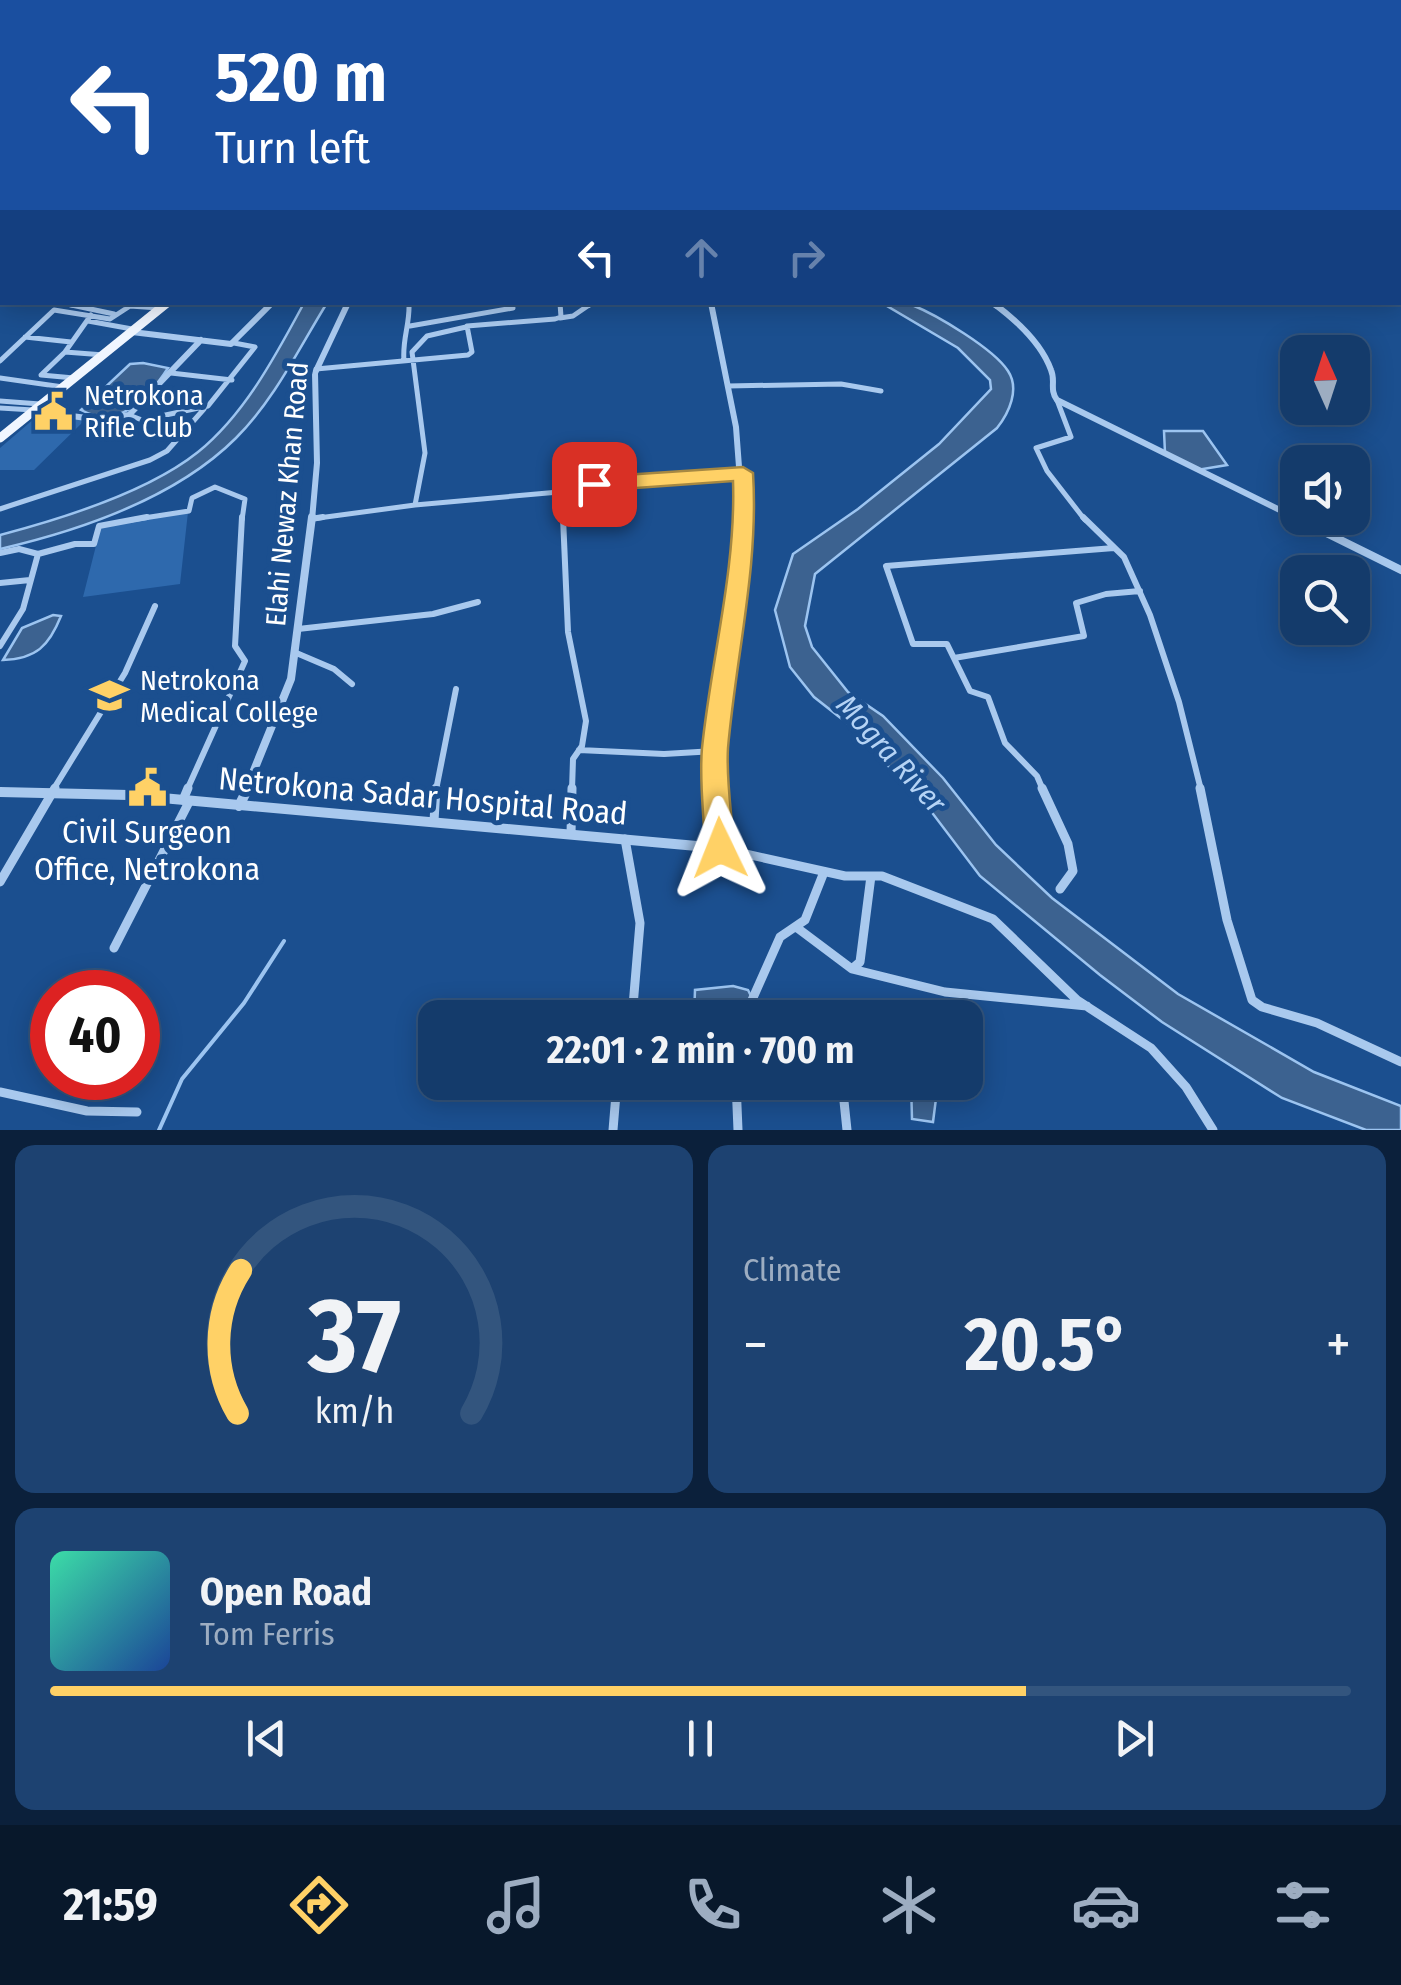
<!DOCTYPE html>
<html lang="en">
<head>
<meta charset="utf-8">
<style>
	body { margin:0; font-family:"Fira Sans Condensed",sans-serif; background:#1d4271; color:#f1f3f6; height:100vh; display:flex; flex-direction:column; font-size:38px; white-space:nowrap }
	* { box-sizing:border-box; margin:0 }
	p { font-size:32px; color:#9dadc1 }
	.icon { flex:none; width:55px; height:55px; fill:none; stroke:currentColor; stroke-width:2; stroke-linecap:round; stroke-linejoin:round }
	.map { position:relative; height:1130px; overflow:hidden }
	.drawer { display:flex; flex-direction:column; gap:15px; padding:15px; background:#0b203b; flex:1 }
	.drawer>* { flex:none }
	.top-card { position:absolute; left:0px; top:0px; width:1402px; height:305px; box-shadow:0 5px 25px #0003,0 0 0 2px #33557e; background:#1a4fa0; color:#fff; overflow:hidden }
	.needle { width:65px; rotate:357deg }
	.buttons { position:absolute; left:1280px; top:335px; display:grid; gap:20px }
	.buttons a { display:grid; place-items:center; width:90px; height:90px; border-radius:20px; background:#143b6b; box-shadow:0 5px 25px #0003,0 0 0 2px #33557e; font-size:50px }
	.speed { position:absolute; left:30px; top:970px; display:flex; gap:20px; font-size:50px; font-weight:700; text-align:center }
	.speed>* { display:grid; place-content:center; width:130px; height:130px; border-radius:50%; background:#143b6b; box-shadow:0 5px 25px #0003,0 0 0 2px #33557e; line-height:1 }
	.speed .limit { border:15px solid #d22; background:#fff; color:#111 }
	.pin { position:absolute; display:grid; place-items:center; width:85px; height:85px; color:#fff; margin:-42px; border-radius:20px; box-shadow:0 5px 15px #0006 }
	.me { position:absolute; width:110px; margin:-55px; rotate:358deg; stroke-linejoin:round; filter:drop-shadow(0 0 8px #0008) }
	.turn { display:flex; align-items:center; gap:35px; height:210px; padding:0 50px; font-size:45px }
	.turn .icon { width:130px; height:130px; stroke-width:2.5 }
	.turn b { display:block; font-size:70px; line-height:85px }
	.lanes { display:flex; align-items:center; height:95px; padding:0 50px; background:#0003; justify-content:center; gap:50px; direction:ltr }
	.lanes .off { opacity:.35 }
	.big { font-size:75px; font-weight:700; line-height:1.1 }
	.drawer .card { flex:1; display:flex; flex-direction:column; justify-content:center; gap:15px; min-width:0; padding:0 35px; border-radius:20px; background:#1d4271 }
	.drawer .dial { align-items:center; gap:0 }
	.dial svg { height:260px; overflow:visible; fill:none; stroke:#33557e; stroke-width:7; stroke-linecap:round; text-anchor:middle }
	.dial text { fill:#f1f3f6; stroke:none }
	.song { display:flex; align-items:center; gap:30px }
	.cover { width:120px; height:120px; border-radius:15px; background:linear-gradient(135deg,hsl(160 70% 55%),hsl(220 70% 35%)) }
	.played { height:10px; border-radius:5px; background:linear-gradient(90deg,#ffd166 75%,#33557e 75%) }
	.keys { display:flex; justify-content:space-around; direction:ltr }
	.heat { display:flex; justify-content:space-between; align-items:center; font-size:55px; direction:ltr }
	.drawer .tiles { flex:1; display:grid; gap:15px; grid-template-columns:1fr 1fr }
	.card:last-child { grid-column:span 2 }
	.trip { position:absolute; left:418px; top:1000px; width:565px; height:100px; border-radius:20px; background:#143b6b; box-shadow:0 5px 25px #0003,0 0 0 2px #33557e; font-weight:700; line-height:100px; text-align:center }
	.tab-bar { display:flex; height:160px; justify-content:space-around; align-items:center; background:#08182b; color:#9dadc1 }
	.tab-bar .icon { width:70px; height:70px }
	.tab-bar .selected { color:#ffd166 }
	.tab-bar b { font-size:45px; color:#f1f3f6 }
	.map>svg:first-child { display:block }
</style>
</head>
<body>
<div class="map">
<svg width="1401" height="1130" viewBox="0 0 1401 1130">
	<rect width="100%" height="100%" fill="#1b4f8f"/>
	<path fill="#2e69ad" d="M42 412 85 420 34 470H0V448Z
		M188 512 180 584 83 597 101 526Z"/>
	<path fill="#3c6290" stroke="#9cc4f0" stroke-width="2.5" d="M304 303H327C299 348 275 399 236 438 176 498 82 530 0 549V535C61 519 148 492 198 452 245 414 276 355 304 303Z
		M882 303C891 302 903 301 912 305 937 315 994 349 1008 371 1020 389 1009 413 997 428L815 574 805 626 812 647 848 692 883 716 943 778 996 845 1052 898 1178 994 1314 1072 1401 1106V1130H1366L1282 1098 1162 1022 1100 975 980 876 921 798 897 777 866 738 814 697 790 667 775 610 793 554 858 509 939 444 991 389 990 380 958 348Z
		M143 363 168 368C148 399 119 430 81 410L130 364Z
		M1164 431H1203L1227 465 1197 470 1165 453Z
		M53 615 61 616C49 646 36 659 3 660L22 628Z
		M733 986 748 990 751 996 741 1017H694L695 990Z
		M911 1083H938L933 1122 912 1119Z"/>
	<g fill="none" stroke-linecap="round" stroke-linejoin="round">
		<path stroke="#9cc4f0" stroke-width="4" d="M159 1130 182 1079 244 1003 284 941"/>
		<path stroke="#3c6290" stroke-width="4" d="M789 0 796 2"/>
		<path stroke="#a9c9ee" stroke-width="4" d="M1197 0 1210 2
			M1350 0 1354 2
			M461 2 483 0
			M57 302 74 306
			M112 302 128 306
			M954 302H982
			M589 306 594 302"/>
		<path stroke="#a9c9ee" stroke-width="5" d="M62 303 114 314
			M117 303 130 306
			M560 318 573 316 592 303
			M88 321 132 329
			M410 326 513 308
			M466 327 427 336 412 352 425 453 415 505 559 492 564 487 743 473
			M25 337 71 342
			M65 352 104 355
			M0 361 54 310 110 319 130 306 159 308
			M404 361C402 339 410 325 409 303
			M316 369 468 355 472 352 467 326 555 319 561 317 560 303
			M171 373 232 380
			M0 378 63 387
			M74 378 41 375 65 352 91 315
			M728 386 841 384 881 391
			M1057 400 1071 437 1036 448 1047 471 1085 520
			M0 401 40 404
			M0 408 33 410
			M129 415 142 420 208 406 255 347 234 343
			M562 491 563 520
			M0 509 150 460 167 451 204 409
			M311 519 415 505
			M131 520 189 511 192 498 215 487 245 499 242 520"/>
		<path stroke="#a9c9ee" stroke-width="6" d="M563 517 568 632 586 721 582 746 573 759 572 790
			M1083 517 1124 557 1150 615 1179 702 1201 790
			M311 519 323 517
			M0 553 19 549 38 554 23 609 0 646
			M38 554 75 544H94L99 526 147 517
			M0 583 30 580
			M298 629 433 614 478 602
			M294 652 334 669 352 684
			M954 658 1084 636 1076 603 1106 594 1140 591
			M579 750 664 754 715 751
			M53 790 125 673 155 606
			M187 790 245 661 235 646 242 517
			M436 790 456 689
			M1043 790 1037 776 1005 743 988 697 970 691 947 644H913L886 566 1114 548"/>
		<path stroke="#a9c9ee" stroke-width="9" d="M1042 788 1068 844 1073 871 1060 889
			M1200 788 1227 920 1252 1000 1262 1007 1317 1023 1401 1062
			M183 800 188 788
			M434 821 436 788
			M571 834 572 788
			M625 839 640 923 632 1018
			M719 848 845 876H882L993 919 1077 1000 1151 1048 1186 1087 1213 1130
			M0 882 55 788
			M796 927 852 969 945 992 1087 1006
			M114 948 189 802
			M853 968 860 962 871 876
			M744 1018 780 937 805 920 824 872
			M736 1082 738 1130
			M842 1082 847 1130
			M0 1092 87 1111 137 1112
			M613 1130 617 1082"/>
		<path stroke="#a9c9ee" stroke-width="4" d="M108 0 142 2"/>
		<path stroke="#a9c9ee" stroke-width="5" d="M991 302 996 306
			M269 306 273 302
			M347 306 349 302"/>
		<path stroke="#a9c9ee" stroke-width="6" d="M711 303 736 427 743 520
			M993 303C1016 320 1041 342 1051 370 1056 381 1049 389 1057 400L1300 520
			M132 332 231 344 272 303
			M34 411 94 419 129 415 201 340
			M312 520 317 463 315 373 348 303"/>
		<path stroke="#a9c9ee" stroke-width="8" d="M1294 517 1401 570
			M246 790 291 679 312 517
			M717 790 715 751 735 621 743 517"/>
		<path stroke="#a9c9ee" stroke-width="10" d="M0 792 129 795 719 848 717 788
			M239 806 248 788"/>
		<path stroke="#f0f6ff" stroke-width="6" d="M164 306 168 302"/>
		<path stroke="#f0f6ff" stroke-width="9" d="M0 438 167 303"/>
		<path stroke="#fff" stroke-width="2.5" stroke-dasharray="9 4" stroke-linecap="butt" d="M525 2 532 0"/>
	</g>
	<path fill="#ffd166" stroke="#a68842" stroke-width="2.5" d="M743 467 753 473C759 566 736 656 728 748 726 780 732 815 734 848L730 857 720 861 709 857 705 848C704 815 699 780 702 748 711 659 736 571 733 481L594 491 584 484 594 477Z"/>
	<defs>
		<symbol id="civic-bare" viewBox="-9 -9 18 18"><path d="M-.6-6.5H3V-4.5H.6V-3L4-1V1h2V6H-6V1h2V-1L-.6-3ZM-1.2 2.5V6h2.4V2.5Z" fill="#ffd166" stroke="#1b4f8f" stroke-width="2.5" paint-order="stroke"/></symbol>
		<symbol id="university-bare" viewBox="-9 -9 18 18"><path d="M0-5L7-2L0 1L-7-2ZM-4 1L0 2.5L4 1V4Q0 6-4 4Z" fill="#ffd166" stroke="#1b4f8f" stroke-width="2.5" paint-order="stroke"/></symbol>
	</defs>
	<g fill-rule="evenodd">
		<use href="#civic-bare" x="26" y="384" width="55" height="55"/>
		<use href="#university-bare" x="82" y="668" width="55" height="55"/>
		<use href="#civic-bare" x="120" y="760" width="55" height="55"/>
	</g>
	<g text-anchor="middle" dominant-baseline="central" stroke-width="10" stroke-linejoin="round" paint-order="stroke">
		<g font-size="28" fill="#fff" stroke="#1b4f8f" text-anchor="start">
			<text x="84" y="395">Netrokona<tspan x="84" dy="32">Rifle Club</tspan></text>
			<text x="140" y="680">Netrokona<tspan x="140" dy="32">Medical College</tspan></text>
		</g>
		<g font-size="28" fill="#fff" stroke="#1b4f8f">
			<text transform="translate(287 494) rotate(-85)">Elahi Newaz Khan Road</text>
		</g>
		<g font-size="30" font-style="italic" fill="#b5d3f5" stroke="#1b4f8f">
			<text transform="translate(891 754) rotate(48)">Mogra River</text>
		</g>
		<g font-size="32" fill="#fff" stroke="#1b4f8f">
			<text transform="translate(423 796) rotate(5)">Netrokona Sadar Hospital Road</text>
		</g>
		<g font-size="32" fill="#fff" stroke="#1b4f8f">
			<text x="147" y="832">Civil Surgeon<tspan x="147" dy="37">Office, Netrokona</tspan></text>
		</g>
	</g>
</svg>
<div class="buttons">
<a><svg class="needle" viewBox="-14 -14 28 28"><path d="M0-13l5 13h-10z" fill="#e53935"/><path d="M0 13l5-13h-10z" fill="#9dadc1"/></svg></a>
<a><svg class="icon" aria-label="sound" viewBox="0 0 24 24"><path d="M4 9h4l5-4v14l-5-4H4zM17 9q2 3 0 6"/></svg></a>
<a><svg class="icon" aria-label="search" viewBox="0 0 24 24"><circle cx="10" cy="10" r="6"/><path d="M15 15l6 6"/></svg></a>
</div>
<div class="speed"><div class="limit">40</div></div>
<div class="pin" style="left:594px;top:484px;background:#d93025"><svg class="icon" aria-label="arrive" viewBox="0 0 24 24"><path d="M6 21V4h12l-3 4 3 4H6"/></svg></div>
<svg class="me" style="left:720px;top:848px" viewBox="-20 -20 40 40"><path d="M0-17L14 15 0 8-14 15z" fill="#ffd166" stroke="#fff" stroke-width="4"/></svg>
<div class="trip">22:01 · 2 min · 700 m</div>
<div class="top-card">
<div class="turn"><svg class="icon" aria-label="left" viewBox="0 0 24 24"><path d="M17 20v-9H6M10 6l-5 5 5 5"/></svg><div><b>520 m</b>Turn left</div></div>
<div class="lanes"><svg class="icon" aria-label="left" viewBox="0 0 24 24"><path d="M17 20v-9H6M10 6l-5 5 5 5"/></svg><svg class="icon off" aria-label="ahead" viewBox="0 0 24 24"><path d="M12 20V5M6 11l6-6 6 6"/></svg><svg class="icon off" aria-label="right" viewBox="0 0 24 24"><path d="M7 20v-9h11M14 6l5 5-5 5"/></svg></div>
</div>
</div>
<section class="drawer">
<div class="tiles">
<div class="card dial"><svg viewBox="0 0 100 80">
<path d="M14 69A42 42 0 1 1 86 69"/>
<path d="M14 69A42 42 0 0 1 15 25" stroke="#ffd166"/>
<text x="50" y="56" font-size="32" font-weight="700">37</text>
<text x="50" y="72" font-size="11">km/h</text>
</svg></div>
<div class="card"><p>Climate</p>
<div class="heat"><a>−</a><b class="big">20.5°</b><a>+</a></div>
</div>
<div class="card">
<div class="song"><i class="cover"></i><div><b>Open Road</b><p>Tom Ferris</p></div></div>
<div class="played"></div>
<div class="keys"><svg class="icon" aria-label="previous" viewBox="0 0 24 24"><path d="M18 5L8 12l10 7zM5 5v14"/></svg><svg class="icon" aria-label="pause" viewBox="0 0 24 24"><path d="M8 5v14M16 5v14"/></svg><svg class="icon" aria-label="next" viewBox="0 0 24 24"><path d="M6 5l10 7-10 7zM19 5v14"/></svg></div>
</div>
</div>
</section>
<nav class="tab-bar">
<b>21:59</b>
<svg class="icon selected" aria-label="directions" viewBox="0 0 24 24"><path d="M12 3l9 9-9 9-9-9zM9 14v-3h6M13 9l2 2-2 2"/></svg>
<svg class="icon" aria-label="music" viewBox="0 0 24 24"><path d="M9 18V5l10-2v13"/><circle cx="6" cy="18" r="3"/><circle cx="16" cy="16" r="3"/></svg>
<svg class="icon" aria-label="phone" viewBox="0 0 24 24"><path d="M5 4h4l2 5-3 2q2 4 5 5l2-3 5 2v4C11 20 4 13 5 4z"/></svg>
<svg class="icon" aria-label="climate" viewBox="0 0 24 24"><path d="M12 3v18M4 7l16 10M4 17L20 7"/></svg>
<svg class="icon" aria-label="car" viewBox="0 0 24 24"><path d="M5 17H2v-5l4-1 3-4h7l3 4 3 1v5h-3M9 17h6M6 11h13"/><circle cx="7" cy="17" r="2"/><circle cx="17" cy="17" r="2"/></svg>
<svg class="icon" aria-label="filters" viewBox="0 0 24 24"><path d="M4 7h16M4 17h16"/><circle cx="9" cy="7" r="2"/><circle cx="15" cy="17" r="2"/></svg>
</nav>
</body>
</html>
